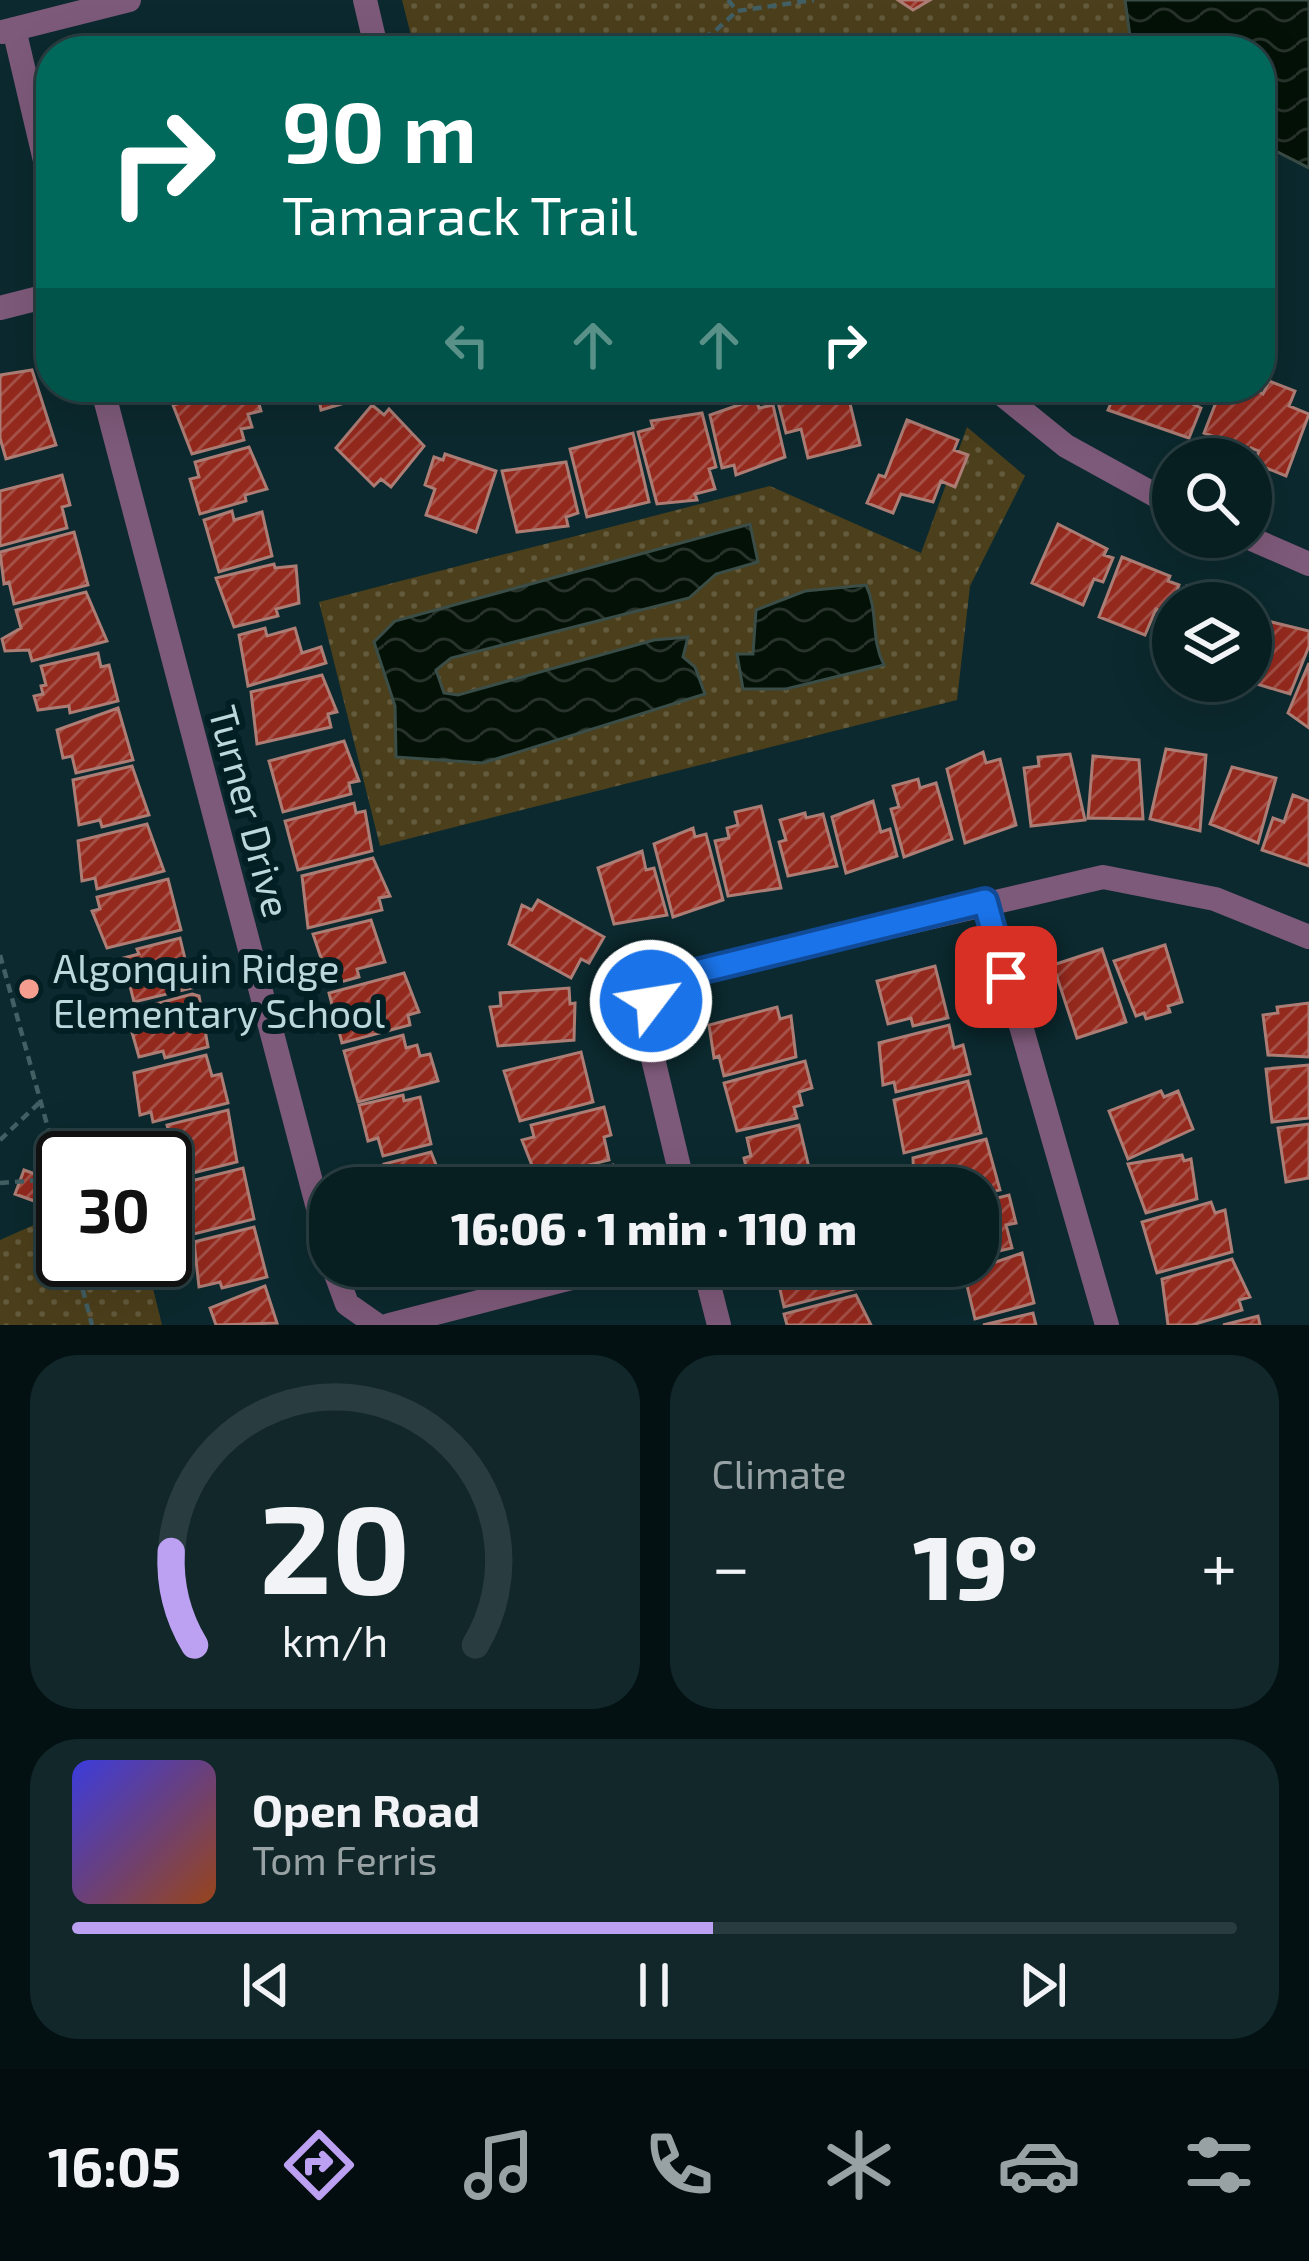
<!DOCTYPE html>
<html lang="en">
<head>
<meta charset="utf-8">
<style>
	body { margin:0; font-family:"Exo 2",sans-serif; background:#11272a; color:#f1f3f6; height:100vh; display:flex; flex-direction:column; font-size:45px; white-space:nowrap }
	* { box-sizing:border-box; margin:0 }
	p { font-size:39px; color:#98a2a5 }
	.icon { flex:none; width:66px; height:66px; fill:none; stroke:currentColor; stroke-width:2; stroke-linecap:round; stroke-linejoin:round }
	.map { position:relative; height:1325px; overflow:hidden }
	.drawer { display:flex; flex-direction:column; gap:30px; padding:30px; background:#041113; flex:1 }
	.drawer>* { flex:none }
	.top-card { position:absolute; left:36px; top:36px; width:1239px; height:366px; border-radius:48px; box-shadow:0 12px 48px #0002,0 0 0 3px #293d40; background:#00695c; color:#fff; overflow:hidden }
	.buttons { position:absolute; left:1152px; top:438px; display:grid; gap:24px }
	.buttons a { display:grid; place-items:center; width:120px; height:120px; border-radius:50%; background:#081f22; box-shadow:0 12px 48px #0002,0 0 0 3px #293d40; font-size:60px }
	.speed { position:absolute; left:36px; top:1131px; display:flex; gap:24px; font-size:60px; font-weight:700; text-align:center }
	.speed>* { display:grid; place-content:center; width:156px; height:156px; border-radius:50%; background:#081f22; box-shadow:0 12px 48px #0002,0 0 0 3px #293d40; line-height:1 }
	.speed .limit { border:6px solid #111; border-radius:18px; background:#fff; color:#111 }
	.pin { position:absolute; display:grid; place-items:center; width:102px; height:102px; color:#fff; margin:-51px; border-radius:24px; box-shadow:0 6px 18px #0006 }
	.me { position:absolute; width:132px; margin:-66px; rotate:59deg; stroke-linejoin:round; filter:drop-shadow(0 0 9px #0008) }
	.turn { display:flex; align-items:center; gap:42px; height:252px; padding:0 48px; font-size:54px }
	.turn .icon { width:156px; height:156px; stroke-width:2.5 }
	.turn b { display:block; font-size:84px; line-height:102px }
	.lanes { display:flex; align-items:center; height:114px; padding:0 48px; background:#0003; justify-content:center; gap:60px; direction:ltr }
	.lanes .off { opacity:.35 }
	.big { font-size:90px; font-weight:800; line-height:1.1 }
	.drawer .card { flex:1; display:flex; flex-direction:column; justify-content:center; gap:18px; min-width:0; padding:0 42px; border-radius:48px; background:#11272a }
	.drawer .dial { align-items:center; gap:0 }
	.dial svg { height:312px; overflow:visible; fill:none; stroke:#293d40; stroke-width:7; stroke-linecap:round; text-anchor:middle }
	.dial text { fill:#f1f3f6; stroke:none }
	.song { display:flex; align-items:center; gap:36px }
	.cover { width:144px; height:144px; border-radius:18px; background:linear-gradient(135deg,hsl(240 70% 55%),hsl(20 70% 35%)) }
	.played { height:12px; border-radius:6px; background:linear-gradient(90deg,#bca0f2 55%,#293d40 55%) }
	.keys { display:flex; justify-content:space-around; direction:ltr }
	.heat { display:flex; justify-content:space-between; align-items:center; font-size:66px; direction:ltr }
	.drawer .tiles { flex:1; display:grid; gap:30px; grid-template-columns:1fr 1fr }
	.card:last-child { grid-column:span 2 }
	.trip { position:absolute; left:309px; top:1167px; width:690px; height:120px; border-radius:48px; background:#081f22; box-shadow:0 12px 48px #0002,0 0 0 3px #293d40; font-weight:800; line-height:120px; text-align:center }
	.dock { display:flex; height:192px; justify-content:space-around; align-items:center; background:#030c0e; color:#98a2a5 }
	.dock .icon { width:84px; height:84px }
	.dock .current { color:#bca0f2 }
	.dock b { font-size:54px; color:#f1f3f6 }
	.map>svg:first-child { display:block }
</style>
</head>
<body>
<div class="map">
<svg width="1309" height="1325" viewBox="0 0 1309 1325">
	<defs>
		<pattern id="park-dots" width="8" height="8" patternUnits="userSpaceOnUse" patternTransform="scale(3)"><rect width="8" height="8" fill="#4c3f1b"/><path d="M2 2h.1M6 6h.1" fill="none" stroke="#645a3c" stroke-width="1.8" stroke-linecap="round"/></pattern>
		<pattern id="water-waves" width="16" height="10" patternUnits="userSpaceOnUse" patternTransform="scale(3)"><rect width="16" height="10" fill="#041107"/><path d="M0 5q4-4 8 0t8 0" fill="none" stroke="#27332b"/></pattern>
		<pattern id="building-hatch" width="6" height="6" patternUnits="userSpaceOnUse" patternTransform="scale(3)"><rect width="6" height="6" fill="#94291d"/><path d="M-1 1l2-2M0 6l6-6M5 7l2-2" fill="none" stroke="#a55148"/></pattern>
	</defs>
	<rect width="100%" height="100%" fill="#0b292e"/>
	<path fill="url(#park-dots)" d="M402 0H1124L1130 36 1066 51H415Z
		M967 427 1025 476 970 586 957 700 380 846 319 602 770 486 921 553Z
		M63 1212V1260H146L162 1325H0V1240Z"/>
	<path fill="url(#water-waves)" stroke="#3b4d47" stroke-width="3" d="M1125 0H1309V168L1260 143V51H1145L1130 36Z
		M750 524 758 562 716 574 689 598 451 658 436 670 444 693 458 695 654 640 688 637 683 657 695 667 705 694 483 763 396 757 395 706 374 642 395 621Z
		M866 585C879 612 870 638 884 665L786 689H743L737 654H753L756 610 805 591Z"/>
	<path fill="url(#building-hatch)" stroke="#ac7d75" stroke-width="3" d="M898 0H930L913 10Z
		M32 370 56 445 6 459 0 438V375Z
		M1269 381 1295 391 1289 406 1309 414 1286 476 1254 463 1259 451 1251 448 1247 458 1220 448 1223 440 1204 433 1222 387H1250L1263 394Z
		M171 387H210L173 397Z
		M244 387H254L261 411 248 414 252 427 241 429 244 440 192 454 173 405Z
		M301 387H381L382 392 321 410 319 399 305 402Z
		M832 387H846L860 445 808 458 801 429 786 433 778 402Z
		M1118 387H1187L1178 397 1201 408 1189 438 1108 410Z
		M756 399 759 408 773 405 785 457 736 475 734 465 722 468 710 415Z
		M372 405 384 415 389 409 424 446 391 487 381 479 374 486 336 448Z
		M702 413 716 467 709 469 715 489 695 494 697 500 657 504 638 432 653 428 651 421Z
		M907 420 958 440 954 450 968 455 955 487 941 481 933 502 901 494 893 513 867 503 879 475 885 477Z
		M633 433 649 502 587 517 570 449Z
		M249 447 267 489 245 495 246 501 200 514 190 479 199 477 195 462Z
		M445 454 496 471 476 532 426 515 435 489 425 485 434 457 443 460Z
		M566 462 578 513 566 517 568 526 517 532 502 471Z
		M62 475 70 505 62 507 67 528 0 546V491Z
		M232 511 234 520 262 512 272 556 219 572 204 520Z
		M1058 524 1107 549 1104 555 1113 558 1103 582 1094 579 1083 605 1032 583Z
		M74 532 88 585 14 604 9 582 4 584 0 552Z
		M1122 557 1170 576 1168 581 1179 585 1168 614 1156 609 1145 635 1099 617Z
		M274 564 275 568 296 566 299 603 276 609 278 616 234 627 216 578Z
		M1187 586 1212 595 1225 603H1181Z
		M86 592 107 641 32 661 29 650 5 651 2 639 21 628 16 610Z
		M1251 617 1309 631V646L1290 694 1250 682Z
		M265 628 267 636 295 628 302 653 321 647 326 663 248 686 239 635Z
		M98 653 101 667 109 665 118 701 70 713 69 706 38 710 34 696 43 694 41 686 46 685 41 666Z
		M1309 663V728L1288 713Z
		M322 675 337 712 328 714 331 727 257 744 251 692Z
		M118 708 133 760 76 773 72 756 63 758 57 730Z
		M344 741 359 781 349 783 351 794 283 812 269 761Z
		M1166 749 1206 755 1200 831 1150 819Z
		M983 752 986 763 1000 759 1016 825 965 843 947 769Z
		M1070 754 1085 820 1031 826 1024 768 1039 766 1038 757Z
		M1093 756 1139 760 1143 819 1088 818Z
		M132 766 149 815 102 827 100 820 79 825 73 780Z
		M1232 767 1276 778 1258 843 1210 824Z
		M918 779 920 788 936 783 952 839 904 857 891 809 899 807 893 786Z
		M1293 795 1309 801V866L1262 850 1273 818 1284 822Z
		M873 801 881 832 890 829 897 856 846 873 832 817Z
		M354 803 356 813 365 811 372 851 298 870 285 821Z
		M761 806 781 888 728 896 715 841 729 838 727 828 738 825 735 812Z
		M805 813 806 818 823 814 837 866 788 876 779 842 786 840 780 820Z
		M147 824 164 871 97 889 95 878 82 881 78 841Z
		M693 828 695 837 706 834 723 900 673 917 654 844Z
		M642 851 646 870 654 868 667 915 614 924 598 868Z
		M373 858 390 896 379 898 382 910 308 928 302 876Z
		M168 879 181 930 107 948 92 911 100 909 97 897Z
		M538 900 604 937 589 963 581 959 571 978 509 944 522 905 532 910Z
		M371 920 385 962 357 969 359 977 330 985 313 934Z
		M180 938 192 988 134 1002 123 958 139 954 137 949Z
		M1165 945 1182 1002 1168 1006 1170 1012 1146 1019 1144 1013 1136 1016 1114 961Z
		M1102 949 1126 1022 1077 1038 1053 965Z
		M935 966 948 1018 913 1026 911 1018 888 1024 877 981Z
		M404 973 419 1012 408 1015 410 1025 342 1043 329 993Z
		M569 988 570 1004 575 1003 574 1040 498 1046 490 1007 501 1006 500 993Z
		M192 994 199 996 208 1047 165 1058 163 1051 139 1057 128 1018 143 1014 141 1008Z
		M1309 1003V1057L1268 1055 1263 1015 1278 1013 1277 1007Z
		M777 1007 780 1019 791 1016 796 1057 724 1076 719 1056 714 1058 709 1025Z
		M949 1025 954 1048 963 1045 970 1074 896 1092 894 1082 883 1085 879 1043Z
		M403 1035 406 1048 417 1045 420 1056 430 1054 438 1081 358 1102 344 1051Z
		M581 1052 593 1102 520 1121 504 1071Z
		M206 1055 212 1076 221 1074 228 1103 153 1122 151 1112 140 1115 134 1073Z
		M805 1061 812 1088 799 1092 802 1105 794 1107 797 1118 737 1131 724 1083Z
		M1309 1065V1118L1272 1122 1266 1069Z
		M968 1081 981 1133 904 1153 894 1100Z
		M1161 1091 1164 1097 1178 1091 1193 1129 1128 1159 1109 1111Z
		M403 1095 404 1101 420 1097 431 1144 383 1156 378 1138 368 1141 359 1105Z
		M604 1107 611 1135 604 1137 609 1160 537 1178 522 1140 534 1137 531 1125Z
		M228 1110 237 1162 165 1180V1158L151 1156 165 1153 161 1139 170 1137 167 1125Z
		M1309 1124V1178L1286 1182 1278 1128Z
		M799 1125 810 1172 796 1175 797 1180 751 1188 744 1158 751 1156 747 1138Z
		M986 1139 1000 1190 978 1195V1188H914L913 1158Z
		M431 1152 445 1188H382L379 1179 387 1177 384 1164Z
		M1182 1155 1184 1161 1191 1159 1197 1199 1146 1213 1128 1164Z
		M613 1165 622 1188H539L538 1184Z
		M243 1168 254 1219 186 1236 184 1225 172 1228 167 1187Z
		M24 1170 57 1182 48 1206 15 1194Z
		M1009 1195 1016 1223 1006 1225 1012 1248 978 1256V1203Z
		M1211 1202 1215 1213 1225 1210 1232 1252 1157 1273 1142 1222Z
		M254 1227 267 1277 222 1288 220 1282 199 1287 194 1242Z
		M1022 1253 1034 1303 975 1319 964 1273Z
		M1232 1259 1250 1297 1239 1300 1242 1310 1192 1325H1168L1162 1279Z
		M397 1266H436L400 1276Z
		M765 1266H854L849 1268 854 1289 784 1307 779 1285 770 1288Z
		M265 1286 277 1323 216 1325 210 1308Z
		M856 1295 871 1325H787L784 1314Z
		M1033 1313 1036 1325H983Z
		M1258 1316 1260 1325H1223Z"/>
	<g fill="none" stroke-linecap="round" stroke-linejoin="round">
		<path stroke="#425f64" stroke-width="4.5" stroke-dasharray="9 6" stroke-linecap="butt" d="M728 0 737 11 814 0
			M676 51 714 32 736 12
			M0 955 51 1139
			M0 1140 39 1103
			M0 1183 40 1180 63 1221
			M75 1260 92 1325"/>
		<path stroke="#7e5a7a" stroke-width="24" d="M365 0 377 51
			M14 29 51 186
			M2 32 129 0
			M0 308 51 295
			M102 387 330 1254
			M993 387 1066 446 1173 505
			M1247 537 1309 564
			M985 901 1107 1325
			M684 1188 644 1021 663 985 680 976 1103 877 1215 899 1309 937
			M333 1266 347 1304 377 1325
			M704 1266 719 1325
			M389 1325 619 1266"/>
	</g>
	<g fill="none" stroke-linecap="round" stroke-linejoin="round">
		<defs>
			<path id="route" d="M651 1001 663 985 680 976 985 901 1006 977"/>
		</defs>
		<use href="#route" stroke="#114b97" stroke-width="30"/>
		<use href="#route" stroke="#1a73e8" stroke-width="21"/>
	</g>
	<circle fill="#f59d8e" stroke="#021f24" stroke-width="4.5" cx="29" cy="989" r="12"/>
	<g text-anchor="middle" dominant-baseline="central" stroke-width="12" stroke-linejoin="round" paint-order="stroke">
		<g font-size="39" fill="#bcd8dd" stroke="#021f24">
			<text transform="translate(251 811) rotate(75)">Turner Drive</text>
		</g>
		<g font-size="39" fill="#bcd8dd" stroke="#021f24" text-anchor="start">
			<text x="53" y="967">Algonquin Ridge<tspan x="53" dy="45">Elementary School</tspan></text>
		</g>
	</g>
</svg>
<div class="buttons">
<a><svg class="icon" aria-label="search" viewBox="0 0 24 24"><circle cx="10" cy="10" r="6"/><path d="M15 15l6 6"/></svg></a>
<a><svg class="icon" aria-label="layers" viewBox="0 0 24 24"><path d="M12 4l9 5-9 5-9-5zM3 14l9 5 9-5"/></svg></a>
</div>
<div class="speed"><div class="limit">30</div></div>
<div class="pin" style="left:1006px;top:977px;background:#d93025"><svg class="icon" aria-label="arrive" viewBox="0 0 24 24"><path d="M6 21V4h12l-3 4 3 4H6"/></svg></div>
<svg class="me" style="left:651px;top:1001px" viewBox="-20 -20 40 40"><circle r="17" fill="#1a73e8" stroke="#fff" stroke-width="3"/><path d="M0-11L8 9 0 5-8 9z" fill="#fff"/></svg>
<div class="trip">16:06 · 1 min · 110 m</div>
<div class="top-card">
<div class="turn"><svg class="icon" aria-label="right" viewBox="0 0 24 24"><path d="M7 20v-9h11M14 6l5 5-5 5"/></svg><div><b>90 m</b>Tamarack Trail</div></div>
<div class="lanes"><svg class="icon off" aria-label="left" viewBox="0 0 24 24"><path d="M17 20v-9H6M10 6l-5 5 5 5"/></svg><svg class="icon off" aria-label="ahead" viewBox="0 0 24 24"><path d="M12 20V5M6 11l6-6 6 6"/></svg><svg class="icon off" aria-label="ahead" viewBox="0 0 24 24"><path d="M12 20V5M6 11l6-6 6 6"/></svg><svg class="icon" aria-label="right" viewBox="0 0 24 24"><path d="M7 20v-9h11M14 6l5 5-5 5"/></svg></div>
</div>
</div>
<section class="drawer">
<div class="tiles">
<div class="card dial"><svg viewBox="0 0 100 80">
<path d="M14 69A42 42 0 1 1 86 69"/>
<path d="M14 69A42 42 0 0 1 8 45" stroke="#bca0f2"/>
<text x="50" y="56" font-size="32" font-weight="700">20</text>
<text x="50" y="72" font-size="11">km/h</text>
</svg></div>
<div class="card"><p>Climate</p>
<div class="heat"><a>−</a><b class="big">19°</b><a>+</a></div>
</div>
<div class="card">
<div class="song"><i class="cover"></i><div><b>Open Road</b><p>Tom Ferris</p></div></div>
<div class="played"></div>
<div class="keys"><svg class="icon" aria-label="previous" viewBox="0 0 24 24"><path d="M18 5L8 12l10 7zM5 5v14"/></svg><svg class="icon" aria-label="pause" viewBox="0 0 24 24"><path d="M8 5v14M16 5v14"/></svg><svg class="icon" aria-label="next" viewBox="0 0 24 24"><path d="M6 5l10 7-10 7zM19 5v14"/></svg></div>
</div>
</div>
</section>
<nav class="dock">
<b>16:05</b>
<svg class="icon current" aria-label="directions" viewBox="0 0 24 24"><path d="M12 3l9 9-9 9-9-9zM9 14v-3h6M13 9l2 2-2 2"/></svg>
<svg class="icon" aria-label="music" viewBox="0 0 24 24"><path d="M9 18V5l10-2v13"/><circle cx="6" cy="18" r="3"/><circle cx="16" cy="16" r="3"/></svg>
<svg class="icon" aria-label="phone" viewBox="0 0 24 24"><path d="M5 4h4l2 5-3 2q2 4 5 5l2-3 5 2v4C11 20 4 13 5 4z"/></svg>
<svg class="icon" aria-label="climate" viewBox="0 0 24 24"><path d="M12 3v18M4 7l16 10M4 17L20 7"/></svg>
<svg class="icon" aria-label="car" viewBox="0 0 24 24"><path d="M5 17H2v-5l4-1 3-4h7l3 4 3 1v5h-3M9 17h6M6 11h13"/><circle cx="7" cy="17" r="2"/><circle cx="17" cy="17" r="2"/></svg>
<svg class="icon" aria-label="filters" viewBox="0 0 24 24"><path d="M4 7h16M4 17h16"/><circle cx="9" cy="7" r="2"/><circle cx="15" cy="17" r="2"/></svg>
</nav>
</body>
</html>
